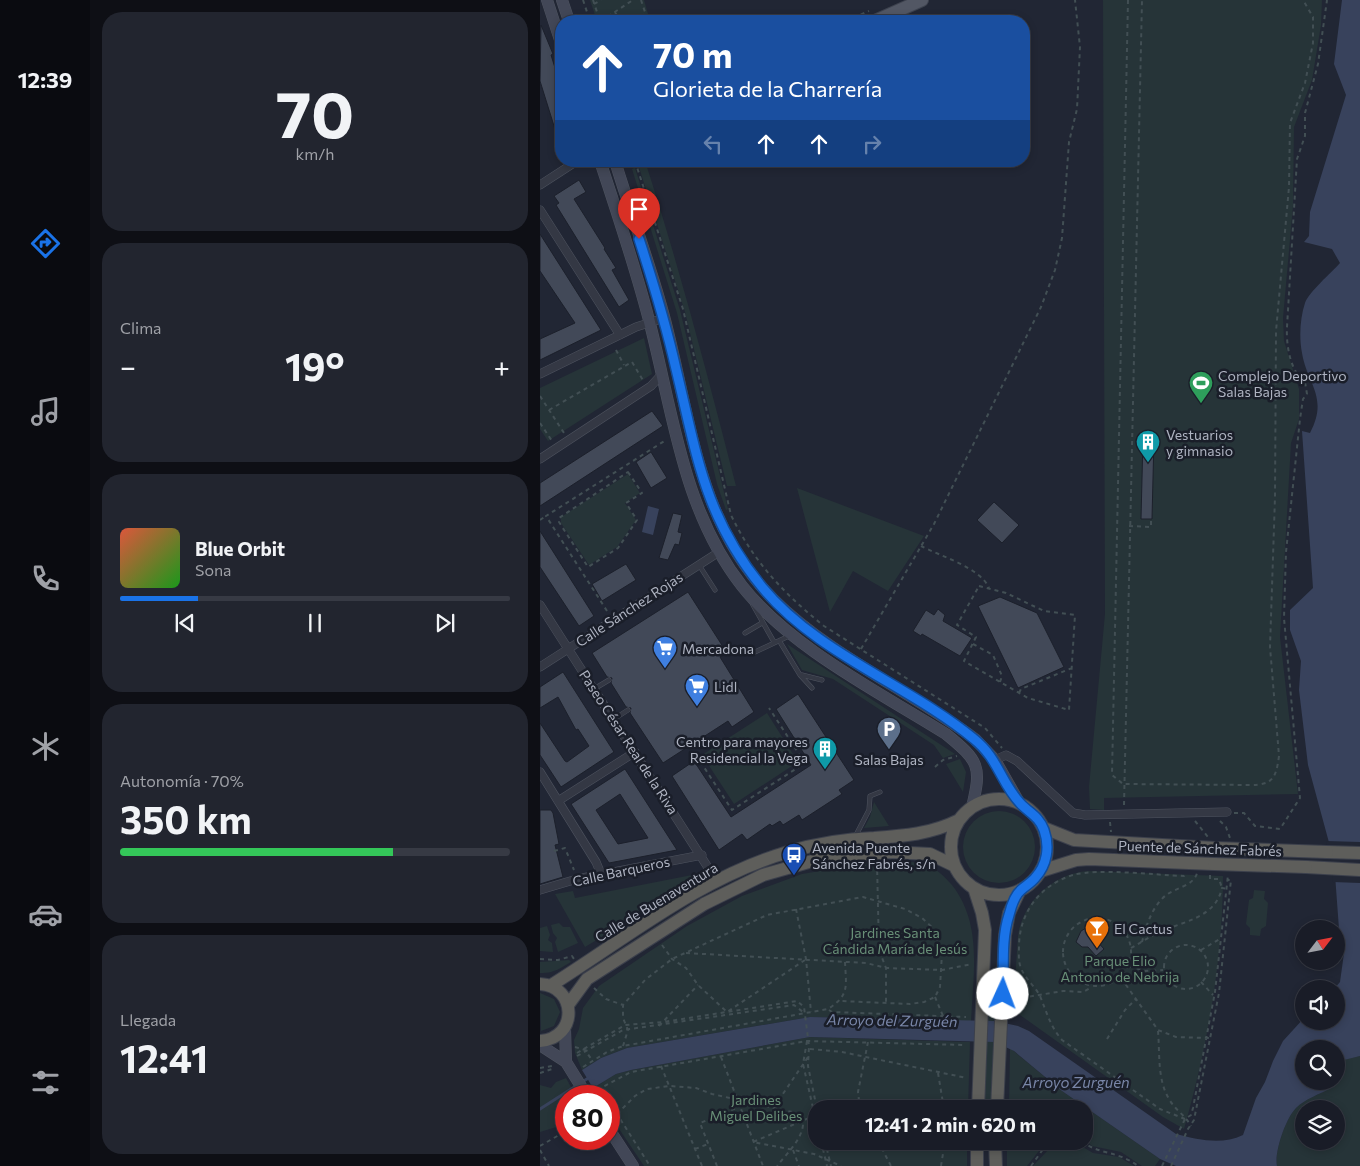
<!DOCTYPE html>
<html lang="es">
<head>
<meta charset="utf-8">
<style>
	body { margin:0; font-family:Commissioner,sans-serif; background:#22252f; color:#f1f3f6; height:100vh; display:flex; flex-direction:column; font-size:19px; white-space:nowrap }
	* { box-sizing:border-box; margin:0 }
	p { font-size:16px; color:#9fa1a7 }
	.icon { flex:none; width:28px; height:28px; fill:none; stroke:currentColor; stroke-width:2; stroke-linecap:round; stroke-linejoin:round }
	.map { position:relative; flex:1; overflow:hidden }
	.side { display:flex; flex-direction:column; gap:12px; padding:12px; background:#0e0f15; width:450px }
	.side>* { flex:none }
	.banner { position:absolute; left:15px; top:15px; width:475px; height:152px; border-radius:20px; box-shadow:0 2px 8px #0003,0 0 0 1px #373a44; background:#1a4fa0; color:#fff; overflow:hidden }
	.needle { width:32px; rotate:58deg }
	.fabs { position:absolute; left:755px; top:920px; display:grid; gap:10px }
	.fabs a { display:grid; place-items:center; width:50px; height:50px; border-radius:50%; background:#191c27; box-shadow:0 2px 8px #0003,0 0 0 1px #373a44; font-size:25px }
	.speed { position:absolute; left:15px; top:1085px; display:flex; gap:10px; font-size:25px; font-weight:700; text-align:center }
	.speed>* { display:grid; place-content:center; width:65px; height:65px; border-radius:50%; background:#191c27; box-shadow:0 2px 8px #0003,0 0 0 1px #373a44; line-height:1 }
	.speed .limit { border:8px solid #d22; background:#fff; color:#111 }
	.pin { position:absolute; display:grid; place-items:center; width:42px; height:42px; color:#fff; margin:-51px -21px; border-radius:50% 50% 50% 0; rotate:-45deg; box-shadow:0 0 5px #0007 }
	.pin .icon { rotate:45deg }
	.me { position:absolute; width:55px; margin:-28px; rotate:2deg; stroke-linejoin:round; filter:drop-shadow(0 0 4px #0008) }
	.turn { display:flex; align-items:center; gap:18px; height:105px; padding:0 15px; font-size:22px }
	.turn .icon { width:65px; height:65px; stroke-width:2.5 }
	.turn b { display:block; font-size:35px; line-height:42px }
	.lanes { display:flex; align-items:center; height:48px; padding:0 15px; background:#0003; justify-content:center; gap:25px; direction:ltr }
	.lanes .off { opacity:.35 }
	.big { font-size:38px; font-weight:700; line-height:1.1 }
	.side .tile { flex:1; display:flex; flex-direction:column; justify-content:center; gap:8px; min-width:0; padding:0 18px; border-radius:20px; background:#22252f }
	.side .dial { align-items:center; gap:0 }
	.dial b { font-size:65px; line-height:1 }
	.song { display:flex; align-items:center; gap:15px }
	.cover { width:60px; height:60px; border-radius:8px; background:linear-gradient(135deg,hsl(10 70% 55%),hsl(120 70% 35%)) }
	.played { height:5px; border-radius:2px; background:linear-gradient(90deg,#1a73e8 20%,#373a44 20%) }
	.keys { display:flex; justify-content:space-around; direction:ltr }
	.heat { display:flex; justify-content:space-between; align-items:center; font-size:28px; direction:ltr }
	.charge { height:8px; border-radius:4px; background:linear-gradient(90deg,#34c759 70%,#373a44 0) }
	.trip { position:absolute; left:268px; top:1100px; width:285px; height:50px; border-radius:20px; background:#191c27; box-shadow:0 2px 8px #0003,0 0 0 1px #373a44; font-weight:700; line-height:50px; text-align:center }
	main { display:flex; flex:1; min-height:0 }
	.tabs { display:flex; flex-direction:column; width:90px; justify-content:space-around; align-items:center; background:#0a0b10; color:#9fa1a7 }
	.tabs .icon { width:35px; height:35px }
	.tabs .active { color:#1a73e8 }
	.tabs b { font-size:22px; color:#f1f3f6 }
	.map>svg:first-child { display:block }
</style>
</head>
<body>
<main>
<nav class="tabs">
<b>12:39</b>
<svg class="icon active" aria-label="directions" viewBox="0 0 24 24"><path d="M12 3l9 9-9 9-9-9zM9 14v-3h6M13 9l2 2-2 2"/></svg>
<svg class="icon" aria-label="music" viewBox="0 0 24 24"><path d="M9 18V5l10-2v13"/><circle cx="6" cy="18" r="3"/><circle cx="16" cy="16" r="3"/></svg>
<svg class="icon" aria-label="phone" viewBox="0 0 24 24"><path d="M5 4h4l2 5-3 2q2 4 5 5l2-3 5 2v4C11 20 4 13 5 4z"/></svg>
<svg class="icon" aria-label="climate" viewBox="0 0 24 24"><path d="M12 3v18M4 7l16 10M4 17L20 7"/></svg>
<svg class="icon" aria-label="car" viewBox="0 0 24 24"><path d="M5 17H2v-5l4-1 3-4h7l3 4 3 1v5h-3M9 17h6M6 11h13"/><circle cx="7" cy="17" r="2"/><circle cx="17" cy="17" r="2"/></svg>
<svg class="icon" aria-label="filters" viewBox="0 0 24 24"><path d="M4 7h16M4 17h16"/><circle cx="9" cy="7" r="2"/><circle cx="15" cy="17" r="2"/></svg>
</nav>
<section class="side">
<div class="tile dial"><b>70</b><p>km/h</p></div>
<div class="tile"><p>Clima</p>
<div class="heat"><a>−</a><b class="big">19°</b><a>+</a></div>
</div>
<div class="tile">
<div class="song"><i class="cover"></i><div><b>Blue Orbit</b><p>Sona</p></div></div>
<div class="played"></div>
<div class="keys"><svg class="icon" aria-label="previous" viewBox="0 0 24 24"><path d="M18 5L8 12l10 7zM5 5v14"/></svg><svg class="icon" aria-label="pause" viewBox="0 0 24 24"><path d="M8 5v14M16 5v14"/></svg><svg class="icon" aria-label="next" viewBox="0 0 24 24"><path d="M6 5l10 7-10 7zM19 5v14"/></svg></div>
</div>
<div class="tile"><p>Autonomía · 70%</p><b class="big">350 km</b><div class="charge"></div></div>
<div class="tile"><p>Llegada</p><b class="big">12:41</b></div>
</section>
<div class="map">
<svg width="820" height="1166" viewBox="0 0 820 1166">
	<rect width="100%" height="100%" fill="#212634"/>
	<path fill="#263438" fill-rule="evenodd" d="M50 0H104L110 21H57Z
		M563 0H782L781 25 772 80 754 127 753 206 743 318 744 341 759 389V419L751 443 740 637 758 794 564 798V810L550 809 549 787 565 614Z
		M97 161H105C140 269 168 377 196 486H187L145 312Z
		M95 168 140 310 188 509 186 510 177 484 137 313 92 169Z
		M104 338 112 374 8 441 0 429V388Z
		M88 474 100 493 85 503 96 520 77 547 49 565 21 523V517Z
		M257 488 384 536 348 591 313 571 290 612Z
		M247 644 415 754 403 758 394 745 293 679 262 670Z
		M227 713 258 762 194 804 162 755Z
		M420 759 426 772 423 792 406 764Z
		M334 802 349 826 324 828 330 817Z
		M423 847a36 36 0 1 1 72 0a36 36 0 1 1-72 0Z
		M327 863C346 862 367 859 385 865 396 868 404 876 412 885 443 925 433 974 431 1022L270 1017 87 1048 61 1058 42 1070 35 1053 34 1040 39 1029 43 1008 59 986 147 926 202 896 262 874Z
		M548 871 683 876C683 960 667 1048 644 1129L623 1117 473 1010 478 936C483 901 513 874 548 871Z
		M152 875 156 880 45 947 15 894 33 891 35 898Z
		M714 890 725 891 724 899 728 903 726 926 721 929 720 936 710 935V928L706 924 709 900 713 898Z
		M19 923 23 927H30L38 943 18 952 15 942 17 938 13 933 11 925Z
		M7 926 10 935 8 940 12 943 13 952 0 951V928Z
		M29 960 31 962C21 968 12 974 0 973V962Z
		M0 993 14 999 20 1012 14 1026 1 1031Z
		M449 1004H456L451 1109H444Z
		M270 1037 430 1042 428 1109H276V1141H427V1166H104L69 1114V1096H58L53 1088 76 1074 91 1070Z
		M470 1048 522 1091 620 1159 615 1166H602L581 1152 552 1146 544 1139V1109H535L525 1103H518L505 1109H469Z
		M820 1056V1166H737C734 1152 746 1118 756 1108 765 1099 780 1094 790 1088L789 1081H796L797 1061ZM764 1109H796V1141H764Z
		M26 1078 36 1096H26V1124L0 1132V1085L11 1088 16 1082Z
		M467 1141H502V1147L487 1166H467Z
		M536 1143 553 1153 579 1157 594 1166H493L509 1149 526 1148Z"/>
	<path fill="#38425c" d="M802 0H820V1056L796 1062V1049H764V1081H789L791 1088C780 1094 765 1099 756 1108 746 1118 734 1152 737 1166H636L620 1159 522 1091 474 1051 455 1042 270 1037 91 1070 76 1074 53 1088 42 1070 61 1058 87 1048 270 1017 455 1021 478 1026 489 1031 636 1134C659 1140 682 1145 703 1135L716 1098 725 1082 733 1061 743 1041 764 1018V1021H796V989H794L800 982 805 946 799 929 794 861 768 765 759 690 761 661 750 630V610L773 588 762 431 770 433C789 397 767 384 762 353 759 338 760 318 765 303 769 292 791 273 800 263L792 249 764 242 769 236 770 212 806 95 794 64Z
		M108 506 119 509 113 535 102 532Z"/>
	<path fill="#212634" d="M786 841 820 842V883L793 882 791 861Z"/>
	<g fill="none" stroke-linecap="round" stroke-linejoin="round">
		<path stroke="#38425c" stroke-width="3" d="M0 1109 50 1077"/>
	</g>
	<path fill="#424958" stroke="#1c202b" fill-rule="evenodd" d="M1 25 13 54 11 55 16 71 18 70 21 80V141L19 142 0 81Z
		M39 180 46 192 34 199 65 248 64 249 76 268 72 270 89 300 79 307 16 205 19 203 14 196Z
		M0 234 61 330 0 360V339L35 323 0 271Z
		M112 411 123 426 0 506V483Z
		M603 438H614L612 519H601Z
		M111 452 127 478 111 488 96 462Z
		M454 502 479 525 462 543 437 520Z
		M133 513 142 515 138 532 142 533 139 545 135 544 128 560 119 558Z
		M0 531 54 616 39 626 0 567Z
		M86 564 96 580 62 601 52 584Z
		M148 592 187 653 180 657 214 712 192 727 188 721 123 763 90 713 91 708 86 707 71 683 72 678 67 677 52 653Z
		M460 597 497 613 524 667 478 688 438 606Z
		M398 609 405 615 403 621 432 638 420 656 382 634 381 636 373 631 386 610 394 615Z
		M23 672 74 752 21 787 0 755V723L25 761 27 762 49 746 38 729 36 730 18 697 0 708V687Z
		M258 694 314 780 299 790 302 794 262 820 259 815 243 825 240 821 232 826 230 824 207 840 202 834 179 850 132 776 154 761 191 817 271 765 236 709Z
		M85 769 137 850 69 863 31 804ZM80 794 108 838 78 844 56 810Z
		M0 810H11L13 813 19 844 15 845 23 877 0 884Z
		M556 927 558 931 556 940 564 949 556 956 548 947H542L536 942 541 931 546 928Z"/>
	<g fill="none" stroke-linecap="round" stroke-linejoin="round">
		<defs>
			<path id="service" d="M159 565 175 590
				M213 605 234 642
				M205 633 222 623
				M240 642 260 675 272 688
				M215 652 249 636
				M262 675 282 680
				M54 689 69 680
				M74 719 88 710
				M315 837 329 810 330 796 340 792"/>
			<path id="minor" d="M0 185 37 161
				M0 210 80 335
				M0 374 96 327 124 318
				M0 459 111 386 122 374
				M0 605 176 880
				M0 667 179 552
				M455 760 466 755 477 761 533 813 545 815 687 812
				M0 772 56 862 61 874
				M18 801 95 752
				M0 890 37 879 162 855"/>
			<path id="secondary" d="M7 0 21 43
				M22 0 29 21
				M60 161C78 215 96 269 110 324 133 413 143 511 202 586 251 648 339 692 406 734 439 761 442 766 432 807
				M75 161C91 214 111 266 125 320 151 419 157 523 234 600 289 655 372 692 435 739L455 760 480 804
				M25 1028 26 1062
				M0 1045 26 1062 47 1096
				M69 1129 93 1166"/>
			<path id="primary" d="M335 21 382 0"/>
			<path id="trunk" d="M411 847a48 48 0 1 1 96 0a48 48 0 1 1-96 0Z
				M504 828 534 840 675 848
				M787 852 820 853
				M766 867 820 870
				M501 871 536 860 549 859 674 864
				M434 888 442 913 445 930 438 1109
				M0 984C37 986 39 1038 0 1041
				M10 986C87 938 159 878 248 852 275 844 305 839 334 838 364 836 391 834 419 820
				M28 1005 47 979 164 904 223 875 276 860 350 852 390 854 415 866
				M457 1109 465 935 469 913 480 890
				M437 1141V1166
				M455 1141 456 1166"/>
		</defs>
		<use href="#service" stroke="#4e535f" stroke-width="5"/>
		<use href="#minor" stroke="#4e535f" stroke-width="9"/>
		<use href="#secondary" stroke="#4e535f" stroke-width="12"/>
		<use href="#primary" stroke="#3d424e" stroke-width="14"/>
		<use href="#trunk" stroke="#3c404c" stroke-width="14"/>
		<path stroke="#424f54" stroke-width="2" stroke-dasharray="4 4" stroke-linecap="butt" d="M43 0 50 21
			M53 0 60 21
			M101 0 108 21
			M588 0 572 775 583 784 710 785C733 785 736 778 739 756L730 647 735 497 736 331 749 187 750 123 765 83 773 43V17L763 0
			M54 4 61 0
			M75 12 80 21
			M61 21 93 0
			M94 21 105 14
			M306 21 329 11
			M95 161 143 309 191 515C213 561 244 594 284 626L445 728 462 748
			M87 167 96 164
			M76 350 84 365
			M0 396 24 433
			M9 410 92 362 104 382
			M0 423 12 441
			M88 472 102 493 86 503 97 520 78 548 48 567 19 522V518Z
			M0 520 6 516
			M589 526 611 527V521
			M381 546C400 556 441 568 449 588
			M439 586 466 593 504 611 535 615 529 710 488 698 424 661 436 637 417 625Z
			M67 611 6 516 126 440
			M433 644 453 655 462 676 460 682
			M321 649 394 524 501 307 515 270 522 238 529 142 537 109 540 47 535 0
			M479 693 481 689 532 668
			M156 755 192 810 265 763 229 708
			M395 767 403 760 417 756
			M584 805 602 0
			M694 813H704L715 826 740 829 760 798 744 618 746 552 760 419 763 399 767 394 765 382C750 372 746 344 747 327L757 159 765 136V113L778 64 787 0
			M655 821 668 837
			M680 821 686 827 690 838
			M570 822 571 832
			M14 851 25 848 34 870
			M337 863 339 950 346 968V1004
			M670 875V879H679L682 888
			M256 909 266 959 271 1012
			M523 952a34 34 0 1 1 68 0a34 34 0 1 1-68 0Z
			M602 942C606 926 612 907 625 896 634 888 654 886 657 873
			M624 967a22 22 0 1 1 44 0a22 22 0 1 1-44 0Z
			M122 945 132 959 146 968 158 985 187 1012 265 960
			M591 948C600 943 609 937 618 933 642 921 675 919 682 888L688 889
			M661 950 680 939
			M146 953 326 963 346 968 402 970 432 964
			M0 959 18 960 32 956 34 959
			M589 966 605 971 623 970
			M581 978 618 1030 636 1037 669 1038
			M661 982 673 995
			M54 988 66 999 83 1005
			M474 996 487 997 523 991 543 992 552 987
			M395 997 403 1016
			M289 1010 292 1012 426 1017
			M119 1026 158 985
			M618 1031C620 1053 617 1079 629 1099 635 1110 645 1115 651 1126
			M567 1039 585 1010 596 999
			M267 1041 263 1064 276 1121
			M83 1046 88 1030 83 1018V1005L105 980 132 959 227 915 323 897 365 909 382 918 393 928 402 953 400 987 395 997 384 1002 370 1004 300 1001
			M35 1047 45 1050 52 1060
			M270 1049 302 1052 427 1078
			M37 1053 85 1025 123 1022 257 1001 264 1007 269 1046 268 1066 277 1109
			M37 1056 83 1030 254 1005 263 1012
			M181 1057 223 1166
			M121 1066 162 1166
			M43 1067 67 1052 83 1046 288 1009C310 995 306 986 305 962
			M0 1068 12 1066
			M0 1073 15 1068
			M398 1073 404 1109
			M57 1096 59 1095 57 1090 91 1072 267 1041 426 1045
			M234 1107 268 1057
			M69 1109 77 1114 110 1166
			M320 1109 318 1092 328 1042
			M515 1109H525
			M77 1114 95 1096 107 1089 130 1086 156 1088 172 1094 261 1114C270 1132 248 1152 237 1166
			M276 1115 213 1142 274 1154 301 1166
			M645 1119 620 1109 522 1040C510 1026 507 1013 500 996 495 986 485 979 481 968 478 961 479 953 479 945 480 912 500 885 533 875 558 868 615 875 644 876L647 874
			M281 1141 287 1166
			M285 1141 291 1166
			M338 1141 351 1166
			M510 1141 520 1144 530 1141
			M542 1141C558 1155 577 1150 598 1166
			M0 1146 26 1131
			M155 1149 168 1144
			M0 1150 9 1166
			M253 1150 259 1166
			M177 1166 160 1123 199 1107
			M401 1166 405 1141
			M491 1166 509 1141
			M622 1166 645 1119 651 1115 653 1108 675 992 688 875
			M631 1166 648 1129 654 1120 679 993 690 889 691 880H688"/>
		<use href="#service" stroke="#343844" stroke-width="4"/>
		<use href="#minor" stroke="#343844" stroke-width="8"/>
		<use href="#secondary" stroke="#424757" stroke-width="11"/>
		<use href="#primary" stroke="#525764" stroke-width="12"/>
		<use href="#trunk" stroke="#5e5e5b" stroke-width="12"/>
		<defs>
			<path id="trunk-bridge" d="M675 848 787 852
				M674 864 766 867"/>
		</defs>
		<use href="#trunk-bridge" stroke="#3c404c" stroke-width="14" stroke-linecap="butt"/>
		<use href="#trunk-bridge" stroke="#5e5e5b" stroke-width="12"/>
	</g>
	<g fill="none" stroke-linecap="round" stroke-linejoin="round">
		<defs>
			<path id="route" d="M99 239C113 282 126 325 136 369 157 455 164 516 222 587 277 654 369 685 434 739 458 758 461 783 480 803 489 813 499 816 504 830 510 847 507 865 495 878 491 883 485 886 481 890 475 895 471 907 469 915 461 939 464 968 463 994"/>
		</defs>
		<use href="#route" stroke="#114b97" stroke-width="12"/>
		<use href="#route" stroke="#1a73e8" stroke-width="9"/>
	</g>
	<defs>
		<symbol id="stadium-pin" viewBox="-11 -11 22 30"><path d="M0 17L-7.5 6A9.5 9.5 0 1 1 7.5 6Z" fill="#2e9e5b" stroke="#1a1e29"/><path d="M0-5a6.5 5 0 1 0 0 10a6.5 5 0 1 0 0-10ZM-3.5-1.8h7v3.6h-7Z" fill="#fff"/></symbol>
		<symbol id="building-pin" viewBox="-11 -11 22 30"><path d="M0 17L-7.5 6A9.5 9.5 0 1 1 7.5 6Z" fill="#0f9aa8" stroke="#1a1e29"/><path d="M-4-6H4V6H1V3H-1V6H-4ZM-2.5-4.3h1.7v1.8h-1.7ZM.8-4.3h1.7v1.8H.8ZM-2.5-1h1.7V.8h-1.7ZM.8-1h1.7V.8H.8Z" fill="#fff"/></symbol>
		<symbol id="supermarket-pin" viewBox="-11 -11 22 30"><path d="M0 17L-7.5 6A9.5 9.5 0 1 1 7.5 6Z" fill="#3f7fe0" stroke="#1a1e29"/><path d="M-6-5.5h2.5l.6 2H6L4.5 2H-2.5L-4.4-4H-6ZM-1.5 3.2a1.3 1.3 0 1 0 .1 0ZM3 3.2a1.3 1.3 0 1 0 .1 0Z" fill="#fff"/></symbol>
		<symbol id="parking-pin" viewBox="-11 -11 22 30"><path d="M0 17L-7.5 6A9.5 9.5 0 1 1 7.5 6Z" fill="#5c6f8a" stroke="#1a1e29"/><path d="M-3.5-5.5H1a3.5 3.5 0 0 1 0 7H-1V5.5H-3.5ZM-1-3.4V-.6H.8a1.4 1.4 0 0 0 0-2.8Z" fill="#fff"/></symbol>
		<symbol id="bus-pin" viewBox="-11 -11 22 30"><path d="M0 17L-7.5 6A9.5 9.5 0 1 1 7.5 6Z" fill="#1a4fb4" stroke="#1a1e29"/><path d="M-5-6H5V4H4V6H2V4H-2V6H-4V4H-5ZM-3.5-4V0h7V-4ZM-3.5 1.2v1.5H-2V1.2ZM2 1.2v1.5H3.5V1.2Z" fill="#fff"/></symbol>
		<symbol id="bar-pin" viewBox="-11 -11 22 30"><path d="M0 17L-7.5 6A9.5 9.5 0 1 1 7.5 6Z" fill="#e8710a" stroke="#1a1e29"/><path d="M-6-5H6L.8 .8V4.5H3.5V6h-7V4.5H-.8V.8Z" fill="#fff"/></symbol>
	</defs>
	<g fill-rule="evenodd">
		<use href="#stadium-pin" x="647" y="369" width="28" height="38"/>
		<use href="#building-pin" x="594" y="428" width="28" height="38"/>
		<use href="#supermarket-pin" x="111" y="634" width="28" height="38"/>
		<use href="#supermarket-pin" x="143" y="672" width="28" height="38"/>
		<use href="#parking-pin" x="335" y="715" width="28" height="38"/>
		<use href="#building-pin" x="271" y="735" width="28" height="38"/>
		<use href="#bus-pin" x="240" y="841" width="28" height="38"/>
		<use href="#bar-pin" x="543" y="914" width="28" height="38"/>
	</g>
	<g text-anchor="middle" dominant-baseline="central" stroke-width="5" stroke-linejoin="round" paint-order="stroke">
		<g font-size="14" fill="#aeb3c1" stroke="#1a1e29" text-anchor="start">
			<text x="678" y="375">Complejo Deportivo<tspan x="678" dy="16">Salas Bajas</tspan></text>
			<text x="626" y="434">Vestuarios<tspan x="626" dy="16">y gimnasio</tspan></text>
			<text x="142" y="648">Mercadona</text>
			<text x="174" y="686">Lidl</text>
			<text x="268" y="741" text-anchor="end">Centro para mayores<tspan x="268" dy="16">Residencial la Vega</tspan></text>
			<text x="349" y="759" text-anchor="middle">Salas Bajas</text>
			<text x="272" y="847">Avenida Puente<tspan x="272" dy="16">Sánchez Fabrés, s/n</tspan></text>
			<text x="574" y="928">El Cactus</text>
		</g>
		<g font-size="14" fill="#aeb3c1" stroke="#1a1e29">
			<text transform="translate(89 609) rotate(-33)">Calle Sánchez Rojas</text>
			<text transform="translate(89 742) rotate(57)">Paseo César Real de la Riva</text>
			<text transform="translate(660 848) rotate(2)">Puente de Sánchez Fabrés</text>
			<text transform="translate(81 871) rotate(-12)">Calle Barqueros</text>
			<text transform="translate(116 902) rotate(-31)">Calle de Buenaventura</text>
		</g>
		<g font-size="14" fill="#688f77" stroke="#1a1e29">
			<text x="355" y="932">Jardines Santa<tspan x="355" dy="16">Cándida María de Jesús</tspan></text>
			<text x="580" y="960">Parque Elio<tspan x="580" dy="16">Antonio de Nebrija</tspan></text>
			<text x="216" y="1099">Jardines<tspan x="216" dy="16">Miguel Delibes</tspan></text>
		</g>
		<g font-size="15" font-style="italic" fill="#7986a8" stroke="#1a1e29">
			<text transform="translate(352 1020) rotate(1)">Arroyo del Zurguén</text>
			<text x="536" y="1082">Arroyo Zurguén</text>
		</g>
	</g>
</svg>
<div class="fabs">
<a><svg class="needle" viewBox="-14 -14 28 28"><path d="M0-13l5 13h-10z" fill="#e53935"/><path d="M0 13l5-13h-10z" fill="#9fa1a7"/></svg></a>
<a><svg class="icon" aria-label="sound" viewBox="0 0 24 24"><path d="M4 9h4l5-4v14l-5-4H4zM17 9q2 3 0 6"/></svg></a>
<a><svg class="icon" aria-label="search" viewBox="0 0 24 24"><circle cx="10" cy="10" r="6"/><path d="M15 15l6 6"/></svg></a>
<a><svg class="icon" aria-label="layers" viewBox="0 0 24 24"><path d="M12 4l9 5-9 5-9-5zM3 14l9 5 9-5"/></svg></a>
</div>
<div class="speed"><div class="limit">80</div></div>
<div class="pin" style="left:99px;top:239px;background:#d93025"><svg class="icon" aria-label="arrive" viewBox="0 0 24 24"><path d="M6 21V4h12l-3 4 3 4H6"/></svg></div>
<svg class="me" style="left:463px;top:994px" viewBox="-20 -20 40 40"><circle r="19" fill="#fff"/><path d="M0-13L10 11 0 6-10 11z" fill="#1a73e8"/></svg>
<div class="trip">12:41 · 2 min · 620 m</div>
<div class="banner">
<div class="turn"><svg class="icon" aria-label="ahead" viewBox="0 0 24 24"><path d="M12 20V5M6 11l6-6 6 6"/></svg><div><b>70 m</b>Glorieta de la Charrería</div></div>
<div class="lanes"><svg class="icon off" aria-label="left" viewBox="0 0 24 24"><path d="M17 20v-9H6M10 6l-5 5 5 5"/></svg><svg class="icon" aria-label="ahead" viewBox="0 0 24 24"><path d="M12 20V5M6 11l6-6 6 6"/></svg><svg class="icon" aria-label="ahead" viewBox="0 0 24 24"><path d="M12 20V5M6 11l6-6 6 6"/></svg><svg class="icon off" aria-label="right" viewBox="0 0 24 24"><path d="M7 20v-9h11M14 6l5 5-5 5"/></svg></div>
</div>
</div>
</main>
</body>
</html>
